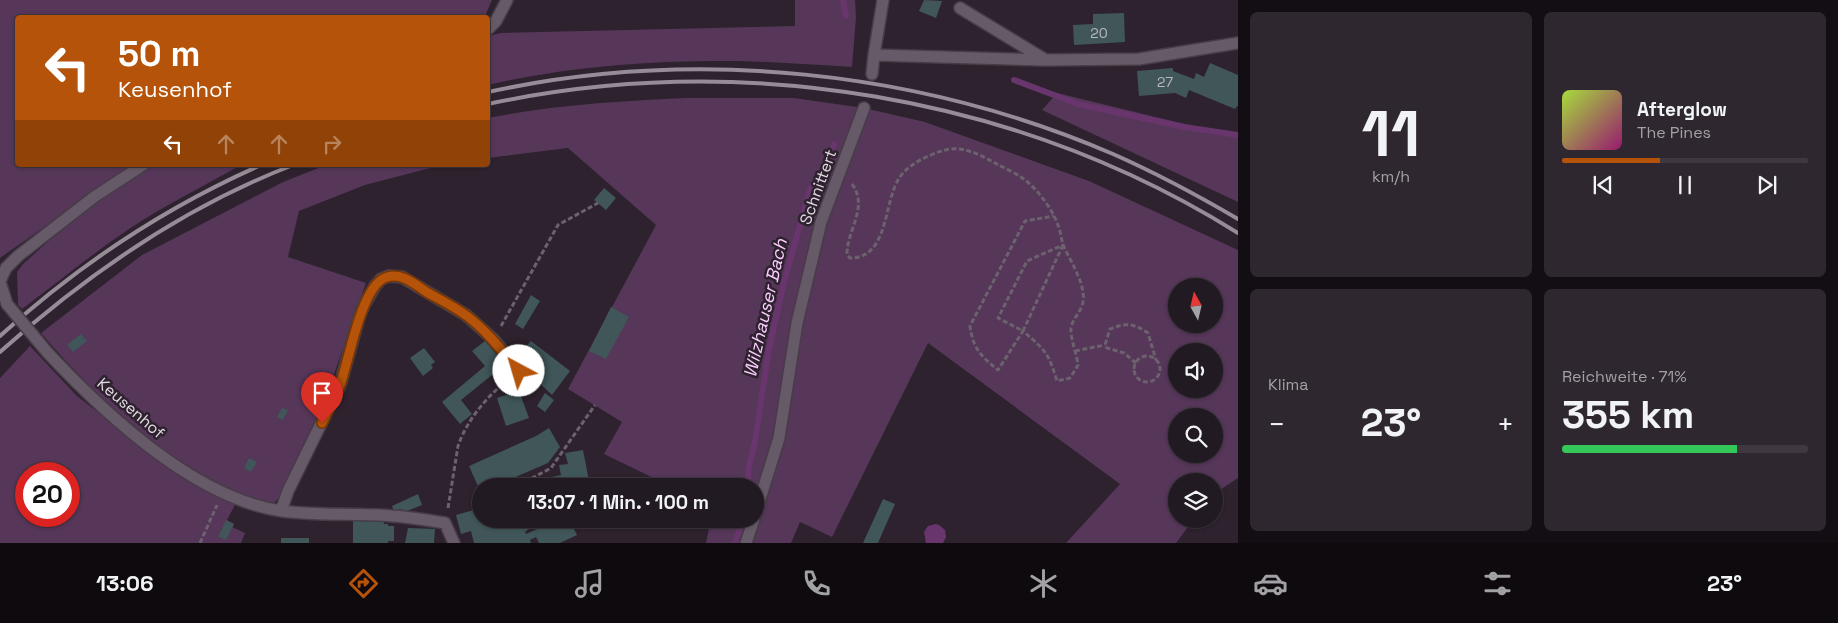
<!DOCTYPE html>
<html lang="de">
<head>
<meta charset="utf-8">
<style>
	body { margin:0; font-family:"Space Grotesk",sans-serif; background:#2e272f; color:#f1f3f6; height:100vh; display:flex; flex-direction:column; font-size:19px; white-space:nowrap }
	* { box-sizing:border-box; margin:0 }
	p { font-size:16px; color:#a2a1a5 }
	.icon { flex:none; width:28px; height:28px; fill:none; stroke:currentColor; stroke-width:2; stroke-linecap:round; stroke-linejoin:round }
	.map { position:relative; flex:1; overflow:hidden }
	.drawer { display:flex; flex-direction:column; gap:12px; padding:12px; background:#130e13; width:600px }
	.drawer>* { flex:none }
	.hud { position:absolute; left:15px; top:15px; width:475px; height:152px; border-radius:5px; box-shadow:0 1px 4px #0004,0 0 0 1px #3f3840; background:#b45309; color:#fff; overflow:hidden }
	.needle { width:32px; rotate:352deg }
	.fabs { position:absolute; left:1168px; top:278px; display:grid; gap:10px }
	.fabs a { display:grid; place-items:center; width:55px; height:55px; border-radius:50%; background:#221a22; box-shadow:0 1px 4px #0004,0 0 0 1px #3f3840; font-size:25px }
	.speed { position:absolute; left:15px; top:462px; display:flex; gap:10px; font-size:25px; font-weight:700; text-align:center }
	.speed>* { display:grid; place-content:center; width:65px; height:65px; border-radius:50%; background:#221a22; box-shadow:0 1px 4px #0004,0 0 0 1px #3f3840; line-height:1 }
	.speed .limit { border:8px solid #d22; background:#fff; color:#111 }
	.pin { position:absolute; display:grid; place-items:center; width:42px; height:42px; color:#fff; margin:-51px -21px; border-radius:50% 50% 50% 0; rotate:-45deg; box-shadow:0 0 5px #0007 }
	.pin .icon { rotate:45deg }
	.me { position:absolute; width:55px; margin:-28px; rotate:321deg; stroke-linejoin:round; filter:drop-shadow(0 0 4px #0008) }
	.turn { display:flex; align-items:center; gap:18px; height:105px; padding:0 20px; font-size:22px }
	.turn .icon { width:65px; height:65px; stroke-width:2.5 }
	.turn b { display:block; font-size:35px; line-height:42px }
	.lanes { display:flex; align-items:center; height:48px; padding:0 20px; background:#0003; justify-content:center; gap:25px; direction:ltr }
	.lanes .off { opacity:.35 }
	.big { font-size:38px; font-weight:700; line-height:1.1 }
	.drawer .widget { flex:1; display:flex; flex-direction:column; justify-content:center; gap:8px; min-width:0; padding:0 18px; border-radius:8px; background:#2e272f }
	.drawer .dial { align-items:center; gap:0 }
	.dial b { font-size:65px; line-height:1 }
	.song { display:flex; align-items:center; gap:15px }
	.cover { width:60px; height:60px; border-radius:8px; background:linear-gradient(135deg,hsl(80 70% 55%),hsl(320 70% 35%)) }
	.played { height:5px; border-radius:2px; background:linear-gradient(90deg,#b45309 40%,#3f3840 40%) }
	.keys { display:flex; justify-content:space-around; direction:ltr }
	.heat { display:flex; justify-content:space-between; align-items:center; font-size:28px; direction:ltr }
	.charge { height:8px; border-radius:4px; background:linear-gradient(90deg,#34c759 71%,#3f3840 0) }
	.drawer .tiles { flex:1; display:grid; gap:12px; grid-template-columns:repeat(2,1fr) }
	.trip { position:absolute; left:472px; top:478px; width:292px; height:50px; border-radius:25px; background:#221a22; box-shadow:0 1px 4px #0004,0 0 0 1px #3f3840; font-weight:700; line-height:50px; text-align:center }
	.tab-bar { display:flex; height:80px; justify-content:space-around; align-items:center; background:#0e0a0e; color:#a2a1a5 }
	.tab-bar .icon { width:35px; height:35px }
	.tab-bar .current { color:#b45309 }
	.tab-bar b { font-size:22px; color:#f1f3f6 }
	main { display:flex; flex:1; min-height:0 }
	.map>svg:first-child { display:block }
</style>
</head>
<body>
<main>
<div class="map">
<svg width="1238" height="543" viewBox="0 0 1238 543">
	<rect width="100%" height="100%" fill="#2d222e"/>
	<path fill="#563659" fill-rule="evenodd" d="M0 0H492L484 18H18V165H133L0 258Z
		M795 0H855L856 17 852 67C814 65 776 62 738 61 654 60 569 66 488 85V36L501 33 795 26Z
		M1057 93 1238 137V202L1042 110Z
		M686 98H794L864 108 925 122 1089 181 1238 250V478L1214 494V481H1176V519H1194L1176 543H1066L1120 484 928 343 832 537 800 522 791 543H706L711 519H756V486H670L604 454 622 422 568 389 656 225 568 148 488 158V118C553 105 620 101 686 98ZM1176 286H1214V324H1176ZM1176 351H1214V389H1176ZM1176 416H1214V454H1176Z
		M153 165H241C204 186 165 205 129 229 92 254 58 282 22 309L18 305 17 272 23 264 73 219Z
		M326 165H442L365 185 299 211 288 257 366 283 326 397 279 498 273 504C242 500 215 484 190 467 179 460 166 453 155 445 114 412 75 373 41 333L142 255 283 182Z
		M30 346 77 396 184 479 236 503 227 520 234 524 232 527 245 533 241 543H0V378ZM26 474H69V516H26Z"/>
	<path fill="#68366c" d="M936 524 939 525 945 530 946 537 943 543H926L924 532 928 526Z"/>
	<g fill="none" stroke-linecap="round" stroke-linejoin="round">
		<path stroke="#68366c" stroke-width="6" d="M843 0 846 16
			M1014 80 1078 104 1184 127 1238 135
			M749 486 748 471 755 441 769 349 784 282 810 190 828 162 834 144
			M735 543 743 519"/>
	</g>
	<path fill="#405658" d="M924 0 942 1 936 18 919 11Z
		M1124 13 1125 42 1074 45 1073 25 1093 24V14Z
		M1210 63 1238 75V106H1237L1235 109 1189 90 1186 98 1175 93 1139 96 1137 71 1173 68V71L1194 79 1196 73 1204 77Z
		M604 188 616 198 606 210 594 200Z
		M531 295 540 301 523 329 515 324Z
		M611 307 629 317 606 359 589 351Z
		M81 334 87 341 73 352 67 345Z
		M485 341 510 371 498 382 492 375 461 400 472 414 460 424 442 402 485 366 472 351Z
		M531 341 570 371 552 395 514 359Z
		M424 348 435 362 431 365 433 368 423 376 410 358Z
		M519 391 529 418 506 426 497 398Z
		M545 393 554 400 545 412 537 406Z
		M282 408 288 410 283 420 277 417Z
		M549 428 560 447 548 463 495 486H481V493L469 466 536 436Z
		M583 450 590 486H540L538 480 561 475 559 465 568 464 565 453Z
		M249 458 257 462 251 472 244 468Z
		M418 494 422 505 402 513 401 509 394 512 392 506Z
		M883 499 895 504 878 543H863Z
		M481 508V519H531L533 526 525 532 526 534 560 519H569L577 535 560 543H539L536 537 530 540 531 543H474L471 531 461 534 456 515Z
		M353 519H384V524H388V526H394V541H388V543H353Z
		M226 520 234 524 226 540 218 537Z
		M408 528 435 529 434 543H405Z
		M281 538H309V543H281Z"/>
	<g fill="none" stroke-linecap="round" stroke-linejoin="round">
		<defs>
			<path id="service" d="M960 8 1044 59
				M488 29 496 21 507 0
				M874 55 883 0
				M872 74 874 55 1045 60 1139 59 1238 43
				M0 281 6 268 18 256 94 197 143 165
				M0 282 7 304
				M47 352C104 413 196 499 282 511 318 516 355 513 392 516 409 517 427 520 445 523L454 543
				M281 511 288 491 340 385 359 317 364 305 375 286 381 279 389 276 402 277 466 315 493 339 519 371
				M756 512 779 438 797 323 821 222 864 108
				M746 543 754 519"/>
		</defs>
		<use href="#service" stroke="#463d47" stroke-width="14"/>
		<path stroke="#6c626d" stroke-width="3" stroke-dasharray="5 2.5" stroke-linecap="butt" d="M852 184C869 207 847 230 847 254L850 258C890 258 883 200 900 177 908 166 919 160 931 155 957 143 971 150 995 163 1004 168 1016 173 1025 180 1039 191 1052 209 1058 225 1061 232 1061 240 1064 247 1070 260 1082 279 1083 293 1086 309 1073 316 1071 328 1070 339 1077 354 1078 365L1070 378 1057 381C1048 352 1046 351 1023 331L998 370C981 356 973 349 970 326L1025 221 1054 216
			M1063 245 1023 331 998 318 1027 261Z
			M501 326 558 225 598 203
			M1075 351 1105 345
			M1134 369a13 13 0 1 1 26 0a13 13 0 1 1-26 0Z
			M1136 363 1124 353 1107 348 1105 345 1110 329C1126 322 1135 324 1148 333L1156 360
			M525 482 551 468 595 405
			M448 508 458 446C467 420 487 396 508 380
			M200 543 217 505"/>
		<use href="#service" stroke="#675a68" stroke-width="11"/>
		<path stroke="#968c97" stroke-width="4" d="M488 92C695 47 918 70 1113 154 1156 173 1197 195 1238 219
			M488 104C741 50 1017 95 1238 233
			M0 336C77 266 166 207 261 165
			M0 352C86 275 184 207 293 165"/>
		<defs>
			<path id="service-bridge" d="M7 304 47 352"/>
		</defs>
		<use href="#service-bridge" stroke="#463d47" stroke-width="14" stroke-linecap="butt"/>
		<use href="#service-bridge" stroke="#675a68" stroke-width="11"/>
	</g>
	<g fill="none" stroke-linecap="round" stroke-linejoin="round">
		<defs>
			<path id="route" d="M322 423C328 411 335 398 340 385 349 362 361 284 387 277 402 272 416 285 428 293 441 300 455 307 467 316 487 331 503 352 519 371"/>
		</defs>
		<use href="#route" stroke="#753606" stroke-width="12"/>
		<use href="#route" stroke="#b45309" stroke-width="9"/>
	</g>
	<g text-anchor="middle" dominant-baseline="central" stroke-width="5" stroke-linejoin="round" paint-order="stroke">
		<g font-size="14" fill="#bab9c0">
			<text x="1099" y="33">20</text>
			<text x="1165" y="82">27</text>
		</g>
		<g font-size="16" fill="#e2dae3" stroke="#2d222e">
			<text transform="translate(818 187) rotate(-70)">Schnittert</text>
			<text transform="translate(131 408) rotate(41)">Keusenhof</text>
		</g>
		<g font-size="18" font-style="italic" fill="#fbceff" stroke="#2d222e">
			<text transform="translate(765 308) rotate(-77)">Wilzhauser Bach</text>
		</g>
	</g>
</svg>
<div class="fabs">
<a><svg class="needle" viewBox="-14 -14 28 28"><path d="M0-13l5 13h-10z" fill="#e53935"/><path d="M0 13l5-13h-10z" fill="#a2a1a5"/></svg></a>
<a><svg class="icon" aria-label="sound" viewBox="0 0 24 24"><path d="M4 9h4l5-4v14l-5-4H4zM17 9q2 3 0 6"/></svg></a>
<a><svg class="icon" aria-label="search" viewBox="0 0 24 24"><circle cx="10" cy="10" r="6"/><path d="M15 15l6 6"/></svg></a>
<a><svg class="icon" aria-label="layers" viewBox="0 0 24 24"><path d="M12 4l9 5-9 5-9-5zM3 14l9 5 9-5"/></svg></a>
</div>
<div class="speed"><div class="limit">20</div></div>
<div class="pin" style="left:322px;top:423px;background:#d93025"><svg class="icon" aria-label="arrive" viewBox="0 0 24 24"><path d="M6 21V4h12l-3 4 3 4H6"/></svg></div>
<svg class="me" style="left:519px;top:371px" viewBox="-20 -20 40 40"><circle r="19" fill="#fff"/><path d="M0-13L10 11 0 6-10 11z" fill="#b45309"/></svg>
<div class="trip">13:07 · 1 Min. · 100 m</div>
<div class="hud">
<div class="turn"><svg class="icon" aria-label="left" viewBox="0 0 24 24"><path d="M17 20v-9H6M10 6l-5 5 5 5"/></svg><div><b>50 m</b>Keusenhof</div></div>
<div class="lanes"><svg class="icon" aria-label="left" viewBox="0 0 24 24"><path d="M17 20v-9H6M10 6l-5 5 5 5"/></svg><svg class="icon off" aria-label="ahead" viewBox="0 0 24 24"><path d="M12 20V5M6 11l6-6 6 6"/></svg><svg class="icon off" aria-label="ahead" viewBox="0 0 24 24"><path d="M12 20V5M6 11l6-6 6 6"/></svg><svg class="icon off" aria-label="right" viewBox="0 0 24 24"><path d="M7 20v-9h11M14 6l5 5-5 5"/></svg></div>
</div>
</div>
<section class="drawer">
<div class="tiles">
<div class="widget dial"><b>11</b><p>km/h</p></div>
<div class="widget">
<div class="song"><i class="cover"></i><div><b>Afterglow</b><p>The Pines</p></div></div>
<div class="played"></div>
<div class="keys"><svg class="icon" aria-label="previous" viewBox="0 0 24 24"><path d="M18 5L8 12l10 7zM5 5v14"/></svg><svg class="icon" aria-label="pause" viewBox="0 0 24 24"><path d="M8 5v14M16 5v14"/></svg><svg class="icon" aria-label="next" viewBox="0 0 24 24"><path d="M6 5l10 7-10 7zM19 5v14"/></svg></div>
</div>
<div class="widget"><p>Klima</p>
<div class="heat"><a>−</a><b class="big">23°</b><a>+</a></div>
</div>
<div class="widget"><p>Reichweite · 71%</p><b class="big">355 km</b><div class="charge"></div></div>
</div>
</section>
</main>
<nav class="tab-bar">
<b>13:06</b>
<svg class="icon current" aria-label="directions" viewBox="0 0 24 24"><path d="M12 3l9 9-9 9-9-9zM9 14v-3h6M13 9l2 2-2 2"/></svg>
<svg class="icon" aria-label="music" viewBox="0 0 24 24"><path d="M9 18V5l10-2v13"/><circle cx="6" cy="18" r="3"/><circle cx="16" cy="16" r="3"/></svg>
<svg class="icon" aria-label="phone" viewBox="0 0 24 24"><path d="M5 4h4l2 5-3 2q2 4 5 5l2-3 5 2v4C11 20 4 13 5 4z"/></svg>
<svg class="icon" aria-label="climate" viewBox="0 0 24 24"><path d="M12 3v18M4 7l16 10M4 17L20 7"/></svg>
<svg class="icon" aria-label="car" viewBox="0 0 24 24"><path d="M5 17H2v-5l4-1 3-4h7l3 4 3 1v5h-3M9 17h6M6 11h13"/><circle cx="7" cy="17" r="2"/><circle cx="17" cy="17" r="2"/></svg>
<svg class="icon" aria-label="filters" viewBox="0 0 24 24"><path d="M4 7h16M4 17h16"/><circle cx="9" cy="7" r="2"/><circle cx="15" cy="17" r="2"/></svg>
<b>23°</b>
</nav>
</body>
</html>
